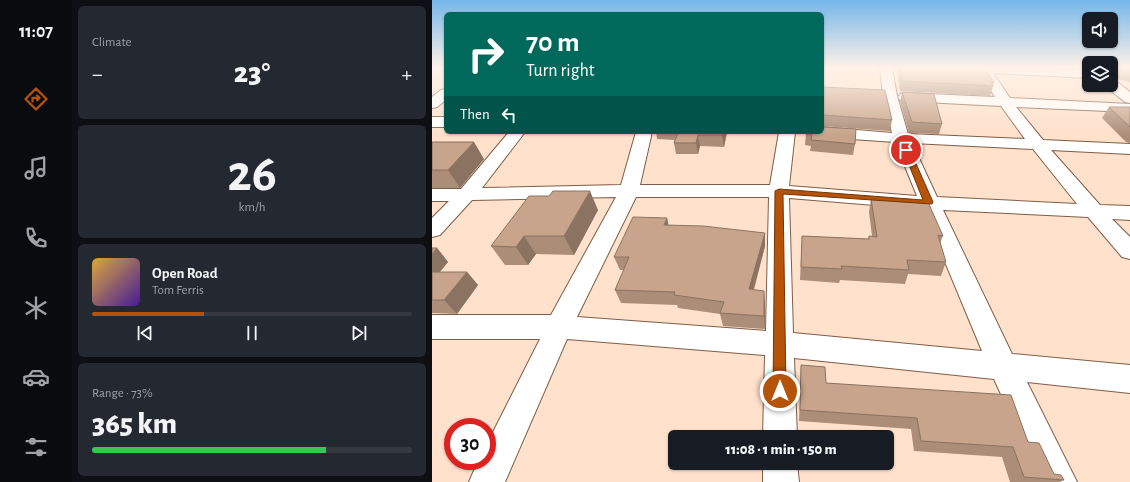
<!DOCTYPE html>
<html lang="en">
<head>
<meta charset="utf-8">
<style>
	body { margin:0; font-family:"Alegreya Sans",sans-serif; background:#242831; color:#f1f3f6; height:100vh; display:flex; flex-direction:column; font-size:15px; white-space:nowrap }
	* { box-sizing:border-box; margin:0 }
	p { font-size:13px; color:#9ea1a6 }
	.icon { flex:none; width:22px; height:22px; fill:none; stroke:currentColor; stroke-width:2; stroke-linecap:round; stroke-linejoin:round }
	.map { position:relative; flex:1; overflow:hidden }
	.side { display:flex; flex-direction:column; gap:6px; padding:6px; background:#0d0f14; width:360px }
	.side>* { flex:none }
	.guide { position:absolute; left:12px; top:12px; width:380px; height:122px; border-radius:6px; box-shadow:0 1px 3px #0004; background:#00695c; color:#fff; overflow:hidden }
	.buttons { position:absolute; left:650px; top:12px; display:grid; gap:8px }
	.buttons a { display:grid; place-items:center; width:36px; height:36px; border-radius:6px; background:#171b24; box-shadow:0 1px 3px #0004; font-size:20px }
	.speed { position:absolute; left:12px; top:418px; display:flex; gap:8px; font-size:20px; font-weight:700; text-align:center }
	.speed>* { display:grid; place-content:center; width:52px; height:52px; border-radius:50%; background:#171b24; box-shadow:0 1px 3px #0004; line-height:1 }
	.speed .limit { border:6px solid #d22; background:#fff; color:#111 }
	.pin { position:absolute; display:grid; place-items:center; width:34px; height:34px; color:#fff; margin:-17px; border:2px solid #fff; border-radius:50%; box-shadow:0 1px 4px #0007 }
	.me { position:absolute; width:44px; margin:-22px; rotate:0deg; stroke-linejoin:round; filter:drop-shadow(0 0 3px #0008) }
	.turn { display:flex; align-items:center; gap:14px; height:84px; padding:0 16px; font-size:18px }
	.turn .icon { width:52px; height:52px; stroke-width:2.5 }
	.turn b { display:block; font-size:28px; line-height:34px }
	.then { display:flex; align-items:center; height:38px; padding:0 16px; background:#0003; gap:8px; font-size:15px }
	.big { font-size:30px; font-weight:800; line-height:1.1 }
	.side .tile { flex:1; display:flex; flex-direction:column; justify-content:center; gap:6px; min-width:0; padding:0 14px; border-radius:6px; background:#242831 }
	.side .dial { align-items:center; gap:0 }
	.dial b { font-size:52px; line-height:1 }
	.song { display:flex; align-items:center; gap:12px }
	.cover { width:48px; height:48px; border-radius:6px; background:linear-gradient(135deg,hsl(40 70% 55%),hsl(260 70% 35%)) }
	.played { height:4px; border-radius:2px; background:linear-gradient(90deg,#b45309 35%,#363941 35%) }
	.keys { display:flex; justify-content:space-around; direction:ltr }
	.heat { display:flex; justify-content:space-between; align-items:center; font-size:22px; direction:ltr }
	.charge { height:6px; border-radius:3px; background:linear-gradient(90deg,#34c759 73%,#363941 0) }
	.trip { position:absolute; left:236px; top:430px; width:226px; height:40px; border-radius:6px; background:#171b24; box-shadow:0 1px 3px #0004; font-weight:800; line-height:40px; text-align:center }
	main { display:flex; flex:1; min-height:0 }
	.tabs { display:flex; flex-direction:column; width:72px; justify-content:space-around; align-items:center; background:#090b0e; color:#9ea1a6 }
	.tabs .icon { width:28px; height:28px }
	.tabs .active { color:#b45309 }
	.tabs b { font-size:18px; color:#f1f3f6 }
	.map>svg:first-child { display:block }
</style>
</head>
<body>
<main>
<nav class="tabs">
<b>11:07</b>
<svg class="icon active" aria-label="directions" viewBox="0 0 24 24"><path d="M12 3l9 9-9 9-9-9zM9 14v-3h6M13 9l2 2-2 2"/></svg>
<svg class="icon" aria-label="music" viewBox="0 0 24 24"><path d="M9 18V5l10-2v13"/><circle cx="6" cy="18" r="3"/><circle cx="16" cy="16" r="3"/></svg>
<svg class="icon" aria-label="phone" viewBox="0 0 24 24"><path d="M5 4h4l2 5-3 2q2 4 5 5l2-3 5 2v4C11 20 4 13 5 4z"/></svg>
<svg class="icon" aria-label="climate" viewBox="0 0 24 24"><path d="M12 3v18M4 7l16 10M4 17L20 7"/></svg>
<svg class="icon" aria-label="car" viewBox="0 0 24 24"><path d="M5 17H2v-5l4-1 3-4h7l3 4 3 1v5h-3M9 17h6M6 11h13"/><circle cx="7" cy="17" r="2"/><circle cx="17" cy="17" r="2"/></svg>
<svg class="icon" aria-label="filters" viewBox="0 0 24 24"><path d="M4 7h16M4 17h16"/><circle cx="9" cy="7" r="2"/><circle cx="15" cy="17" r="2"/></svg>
</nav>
<section class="side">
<div class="tile"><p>Climate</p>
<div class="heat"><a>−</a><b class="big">23°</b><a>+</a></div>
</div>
<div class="tile dial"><b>26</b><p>km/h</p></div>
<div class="tile">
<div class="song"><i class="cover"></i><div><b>Open Road</b><p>Tom Ferris</p></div></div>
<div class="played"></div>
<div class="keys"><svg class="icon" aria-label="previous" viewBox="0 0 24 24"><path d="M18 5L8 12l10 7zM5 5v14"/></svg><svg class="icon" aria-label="pause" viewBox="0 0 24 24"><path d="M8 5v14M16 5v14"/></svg><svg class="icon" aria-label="next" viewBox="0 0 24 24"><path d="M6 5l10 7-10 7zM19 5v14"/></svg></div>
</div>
<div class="tile"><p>Range · 73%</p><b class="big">365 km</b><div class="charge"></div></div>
</section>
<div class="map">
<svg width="698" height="482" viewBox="0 0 698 482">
	<rect width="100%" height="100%" fill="#ffe1cc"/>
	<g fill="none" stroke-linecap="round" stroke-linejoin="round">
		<defs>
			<path id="street" d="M448 68H460L465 96 476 134 593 139 569 106 473 101 468 100 466 97 468 94 473 93 563 97 548 73 536 72 534 68 657 70V78L561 73 578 98 698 104V112L584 107 611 140 698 144V154L619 150 668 205 698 206V220L680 219 698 237V259L690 257 656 217 511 210 580 354 698 365V393L595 382 645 482H609L562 379 362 358 365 437H331L333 355 135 339 73 482H37L46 461H55V444L108 339H0V315H119L184 197 40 200 8 235 0 237V218L17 201H0V189H29L77 132H93L50 188 189 185 204 132H220L208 185H338L347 132H363L357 186 485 196 463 142 390 137 384 135 382 132H390V127L460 133 451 96ZM480 143 601 149 645 204 505 197ZM204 197H337L334 331 145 317ZM357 198 491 209 550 351 361 333Z
				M679 80 684 81 698 92V103L693 102 674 87 673 85H679Z
				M14 89V100L5 107 0 108V97L9 90Z
				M0 117H14V127H0Z
				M331 463H365L367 482H331Z"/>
		</defs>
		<use href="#street" stroke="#7e5e46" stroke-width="2"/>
		<use href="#street" fill="#fff" fill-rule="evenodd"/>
	</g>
	<path fill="#ab8d78" d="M465 68H553L562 82 561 85V86L558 96 468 91Z
		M679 68H698V82L679 77Z
		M390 87 460 120 458 131 390 126Z
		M470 92 510 124 507 134 477 133 468 102Z
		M677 107H698V143L694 142 670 118Z
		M224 132H295L292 147 268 146 266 154H244L242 143 243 140 225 139Z
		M374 132 423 144 421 155 378 151 379 146 373 145Z
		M0 142 52 159 28 188H0Z
		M439 199 511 236 508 243 514 262 509 276 476 274 473 284 408 280 407 283 368 280 370 236 436 239 437 236H440L437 212Z
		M166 210 142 255 104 254 96 265H73L59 246Z
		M235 218 236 225 333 233V246L322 290 333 304V329L291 326 288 314 246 308 245 305 189 303 183 290 192 270H188L182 257Z
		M0 248H5L16 262 8 272H35L46 285 25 314 0 313Z
		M369 365 394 383 596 442 622 474 632 480 628 482H578L570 457 482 451 479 429 367 421Z"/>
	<path fill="#8b7361" d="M291 132H295L292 147 290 135Z
		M266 135 268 146 266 154 264 143Z
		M42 142 52 159 28 188 16 170Z
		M158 191 166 210 142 255 132 236Z
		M235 218 238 232 232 225Z
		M333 233V246L318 302 317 289Z
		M92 236 104 254 96 265 84 247Z
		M5 248 16 262 0 281V254Z
		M35 272 46 285 25 314 12 300Z
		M332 291 333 304V329L332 316Z"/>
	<path fill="#c7a48b" stroke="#8b7361" d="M468 68H553L562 82H559L561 86 470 81Z
		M683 68H698V72Z
		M390 87 453 90 460 120 391 115 390 118Z
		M470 92 502 94 510 124 480 122Z
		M677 107H698V127Z
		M390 127 424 129 423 144 379 140 380 134H374V132H390Z
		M246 132H291L290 135H266L264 143H242Z
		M0 142H42L16 170H0Z
		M121 191H158L132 236H92L84 247 59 246 97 196H117Z
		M439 199 496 202 511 236 506 235 514 262 475 260 477 270 409 266 410 269 369 267 370 236 437 239V236L445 237Z
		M201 217 235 218 232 225 271 226 333 233 317 289 332 291V316L288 313 292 302 242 295 243 292 183 290 197 257H182Z
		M0 248H5L0 254Z
		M0 272H35L12 300H0Z
		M369 365 393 367 394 383 579 395 596 442 607 443 622 474 629 475 632 480 592 477 581 447 489 441 485 418 368 410Z"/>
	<linearGradient id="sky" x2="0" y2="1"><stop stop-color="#75b6e9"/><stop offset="0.5" stop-color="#fff2e8"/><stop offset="1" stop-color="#fff2e8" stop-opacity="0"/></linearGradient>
	<rect width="698" height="136" fill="url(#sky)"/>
	<path fill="#b45309" stroke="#753606" d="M474 148 478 150 501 202 500 204 351 194 354 391 352 395 348 397 343 395 341 391 343 191 347 189 491 200 471 150Z"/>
</svg>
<div class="buttons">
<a><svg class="icon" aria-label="sound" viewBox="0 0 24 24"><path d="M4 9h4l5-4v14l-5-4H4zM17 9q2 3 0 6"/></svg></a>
<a><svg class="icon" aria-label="layers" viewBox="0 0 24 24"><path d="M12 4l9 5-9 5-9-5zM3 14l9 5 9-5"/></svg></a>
</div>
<div class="speed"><div class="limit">30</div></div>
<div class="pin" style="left:474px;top:150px;background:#d93025"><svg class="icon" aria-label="arrive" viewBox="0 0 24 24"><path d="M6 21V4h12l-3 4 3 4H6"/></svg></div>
<svg class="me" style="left:348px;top:391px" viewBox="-20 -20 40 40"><circle r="17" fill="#b45309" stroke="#fff" stroke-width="3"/><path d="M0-11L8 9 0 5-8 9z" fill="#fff"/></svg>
<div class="trip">11:08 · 1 min · 150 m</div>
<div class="guide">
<div class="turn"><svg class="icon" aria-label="right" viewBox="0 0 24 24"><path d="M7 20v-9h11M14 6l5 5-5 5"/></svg><div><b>70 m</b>Turn right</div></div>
<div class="then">Then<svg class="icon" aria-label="left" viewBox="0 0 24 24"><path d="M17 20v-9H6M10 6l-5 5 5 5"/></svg></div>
</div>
</div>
</main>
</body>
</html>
